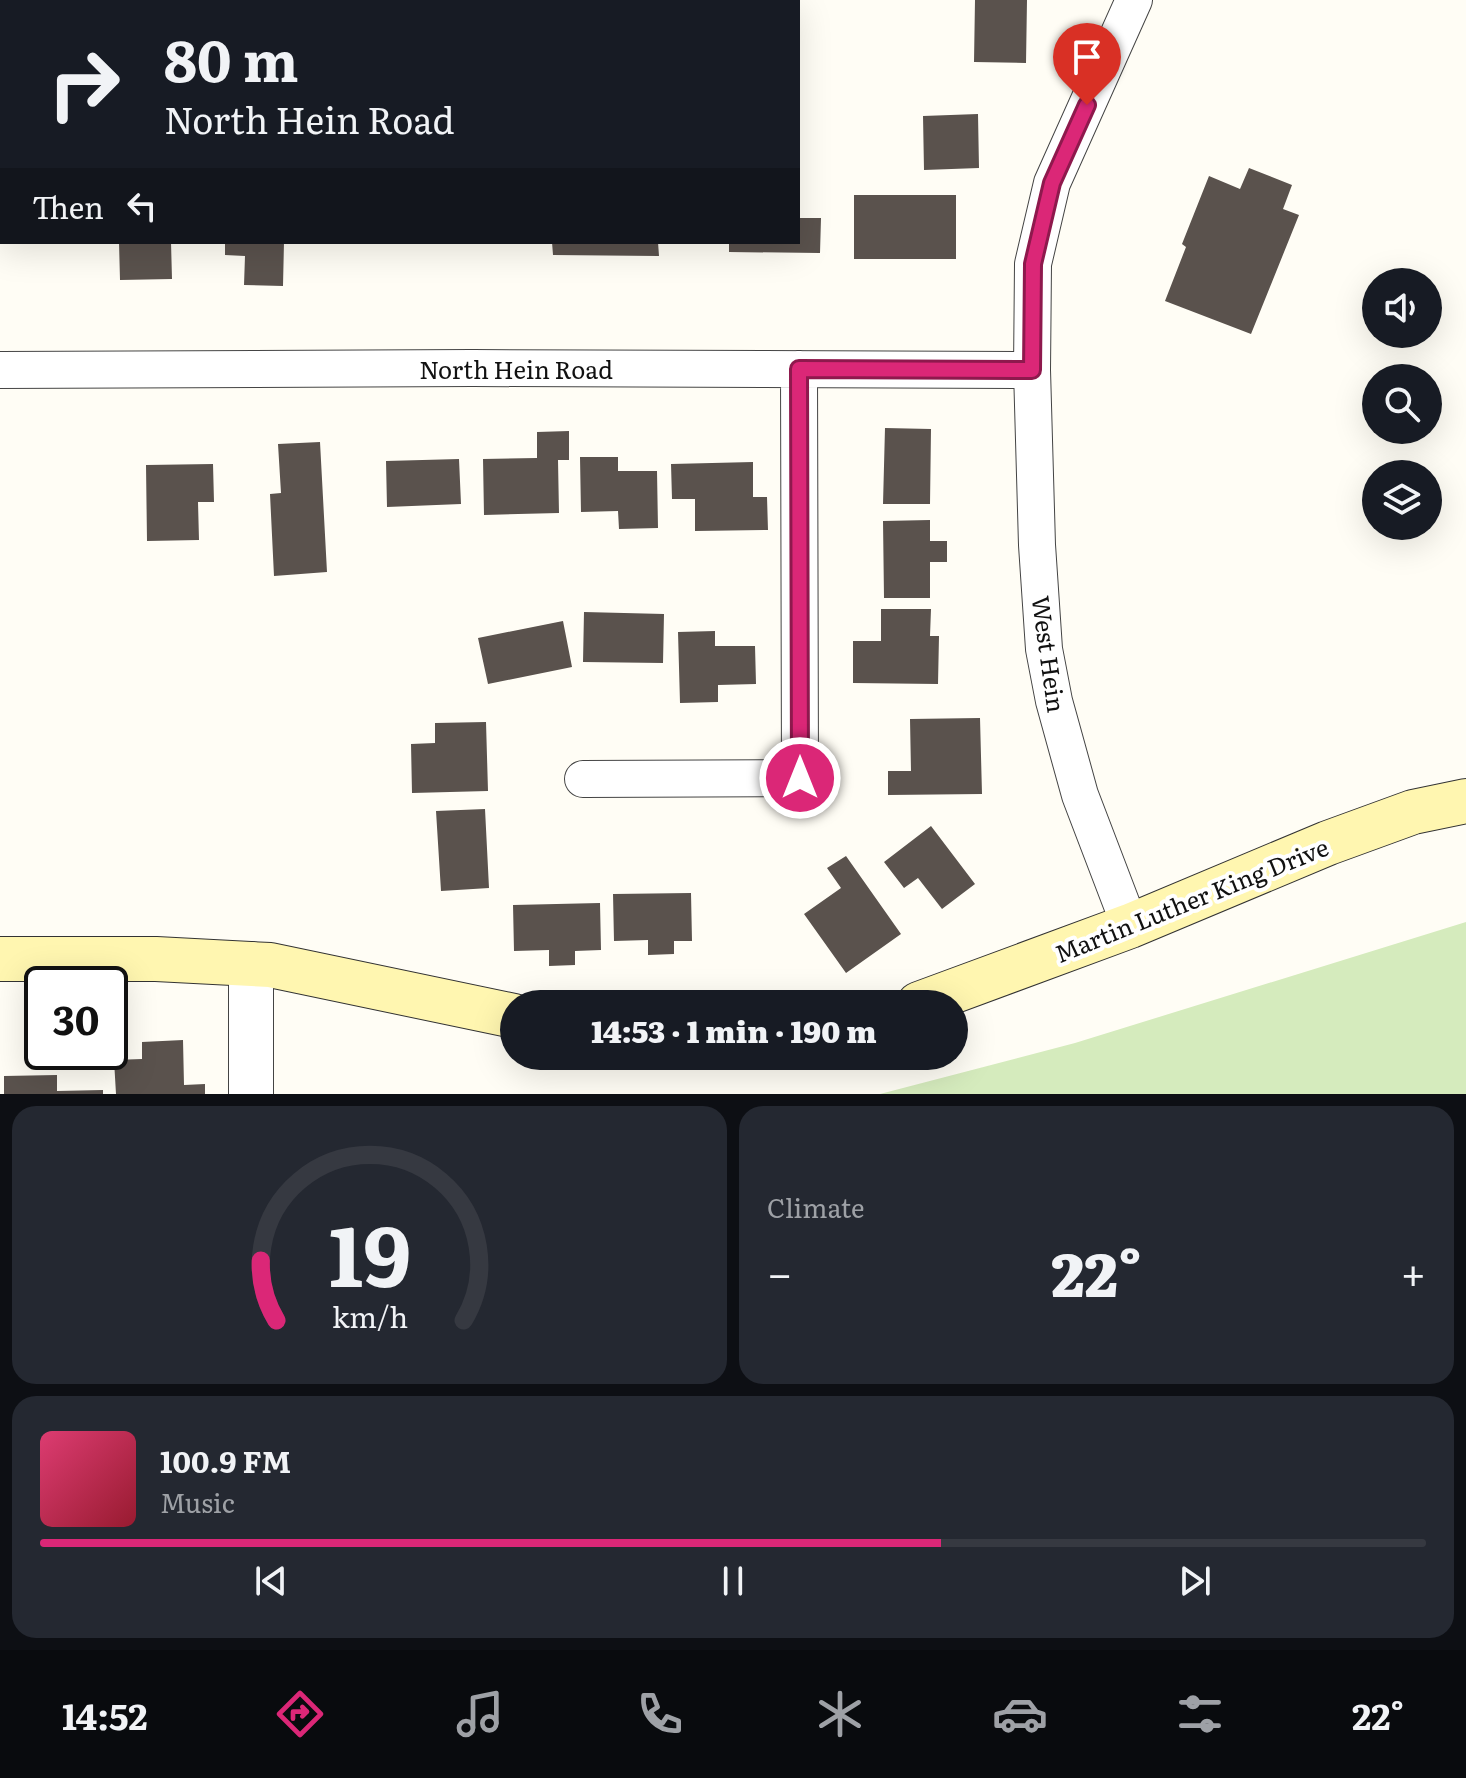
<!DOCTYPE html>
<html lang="en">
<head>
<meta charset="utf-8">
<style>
	body { margin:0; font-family:Literata,serif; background:#242831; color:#f1f3f6; height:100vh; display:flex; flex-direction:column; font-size:30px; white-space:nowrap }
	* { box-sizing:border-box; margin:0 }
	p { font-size:26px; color:#9ea1a6 }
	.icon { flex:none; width:44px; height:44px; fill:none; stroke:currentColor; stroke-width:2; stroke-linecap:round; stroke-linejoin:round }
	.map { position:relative; height:1094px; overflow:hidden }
	.sheet { display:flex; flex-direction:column; gap:12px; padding:12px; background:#0d0f14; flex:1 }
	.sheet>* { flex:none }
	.top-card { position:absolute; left:0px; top:0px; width:800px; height:244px; box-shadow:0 8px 32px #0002; background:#171b24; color:#f1f3f6; overflow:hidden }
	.buttons { position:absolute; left:1362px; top:268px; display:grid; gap:16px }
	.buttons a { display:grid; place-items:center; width:80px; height:80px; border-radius:50%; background:#171b24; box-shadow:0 8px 32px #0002; font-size:40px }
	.speed { position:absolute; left:24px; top:966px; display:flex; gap:16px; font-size:40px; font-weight:700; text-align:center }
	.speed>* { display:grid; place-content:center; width:104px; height:104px; border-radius:50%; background:#171b24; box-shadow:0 8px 32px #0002; line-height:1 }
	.speed .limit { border:4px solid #111; border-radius:12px; background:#fff; color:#111 }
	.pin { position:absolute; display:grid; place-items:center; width:68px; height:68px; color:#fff; margin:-82px -34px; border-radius:50% 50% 50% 0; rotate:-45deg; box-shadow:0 0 8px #0007 }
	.pin .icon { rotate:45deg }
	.me { position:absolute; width:88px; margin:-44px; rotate:0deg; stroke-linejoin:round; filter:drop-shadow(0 0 6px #0008) }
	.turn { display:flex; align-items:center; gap:28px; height:168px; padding:0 32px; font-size:36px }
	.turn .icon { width:104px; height:104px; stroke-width:2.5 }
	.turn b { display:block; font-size:56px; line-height:68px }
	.then { display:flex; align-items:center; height:76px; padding:0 32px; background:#0003; gap:16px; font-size:30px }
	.big { font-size:60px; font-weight:800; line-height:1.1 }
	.sheet .widget { flex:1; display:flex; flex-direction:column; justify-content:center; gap:12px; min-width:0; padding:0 28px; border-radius:24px; background:#242831 }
	.sheet .dial { align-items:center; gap:0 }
	.dial svg { height:208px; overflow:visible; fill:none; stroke:#363941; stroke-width:7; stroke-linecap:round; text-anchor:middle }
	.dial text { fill:#f1f3f6; stroke:none }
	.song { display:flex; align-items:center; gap:24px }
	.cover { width:96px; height:96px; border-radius:12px; background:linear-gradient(135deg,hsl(340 70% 55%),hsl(350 70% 35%)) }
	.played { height:8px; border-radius:4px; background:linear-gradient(90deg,#db2777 65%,#363941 65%) }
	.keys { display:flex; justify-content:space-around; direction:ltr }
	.heat { display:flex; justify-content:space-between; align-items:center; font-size:44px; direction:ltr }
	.sheet .tiles { flex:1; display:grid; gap:12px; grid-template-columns:1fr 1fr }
	.widget:last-child { grid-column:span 2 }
	.trip { position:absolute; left:500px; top:990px; width:468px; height:80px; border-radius:40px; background:#171b24; box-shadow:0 8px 32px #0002; font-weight:800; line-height:80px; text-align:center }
	.dock { display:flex; height:128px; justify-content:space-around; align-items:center; background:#090b0e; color:#9ea1a6 }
	.dock .icon { width:56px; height:56px }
	.dock .current { color:#db2777 }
	.dock b { font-size:36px; color:#f1f3f6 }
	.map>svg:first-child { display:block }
</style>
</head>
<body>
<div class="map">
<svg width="1466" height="1094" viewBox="0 0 1466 1094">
	<rect width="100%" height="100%" fill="#fffdf5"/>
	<path fill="#d5ebbd" d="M1466 922V1094H880L1075 1043Z"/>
	<path fill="#5a524d" d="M975 0H1027L1026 63 974 62Z
		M978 114 979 168 924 170 923 116Z
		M1249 168 1292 185 1283 209 1299 215 1251 334 1165 301 1186 247 1182 244 1209 176 1240 189Z
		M854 195H956V259H854Z
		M798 218H821L820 253 729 252V242H798Z
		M119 242H171L172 279 120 280Z
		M225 242H284L283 286 244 285 245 256 225 255Z
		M552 242H658L659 256 553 255Z
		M885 428 931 429 930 504H883Z
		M569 431V460H558L559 513 484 515 483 459 537 458V432Z
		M320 442 327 572 274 576 270 494 281 493 278 444Z
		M580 457H618V471H657L658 528 619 529 618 511 581 512Z
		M459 459 461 504 387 507 386 461Z
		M753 462V497H767L768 530 695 531V499H672L671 464Z
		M213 464 214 502H198L199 540 147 541 146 465Z
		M930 520V541H947V562H930V598H884L883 521Z
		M881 609H931L930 636H939L938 684 853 683V641H881Z
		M584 612 664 614 663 663 583 662Z
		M563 621 572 667 488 684 478 638Z
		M715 631V646H755L756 684 718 685V702L680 703 678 632Z
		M980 718 982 794 888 795V771H911L910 719Z
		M486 722 488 791 412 793 411 744 435 743V723Z
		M485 809 489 888 441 891 436 811Z
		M931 826 975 884 942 909 918 878 904 888 884 862Z
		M846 856 901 934 846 973 804 914 841 888 827 868Z
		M691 893 692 941H674V954L648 955V940L614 941 613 894Z
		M600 903 601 950 575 951V965L549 966V950L514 951 513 905Z
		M183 1040 184 1085 205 1084V1094H116L114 1060 142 1059V1042Z
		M57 1075V1091L103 1090V1094H4V1076Z"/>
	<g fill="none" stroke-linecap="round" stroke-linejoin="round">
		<defs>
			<path id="minor" d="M0 370 473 368 1032 370
				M583 779 800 778 799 369
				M1130 926 1080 795 1054 701 1044 649 1037 545 1032 370 1033 264 1052 183 1134 0"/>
			<path id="tertiary" d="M251 964V1094"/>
			<path id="secondary" d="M0 959H156L270 965 514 1016
				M919 1004 1130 926 1328 843 1413 812 1466 801"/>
		</defs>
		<use href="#minor" stroke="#444" stroke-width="38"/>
		<use href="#tertiary" stroke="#444" stroke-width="46"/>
		<use href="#secondary" stroke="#333" stroke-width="46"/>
		<use href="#minor" stroke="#fff" stroke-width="36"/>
		<use href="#tertiary" stroke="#fff" stroke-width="44"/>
		<use href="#secondary" stroke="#fff6b0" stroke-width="44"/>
	</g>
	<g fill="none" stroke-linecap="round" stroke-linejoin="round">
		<defs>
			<path id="route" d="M800 778 799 369 1032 370 1033 264 1052 183 1087 105"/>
		</defs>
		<use href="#route" stroke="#8e194d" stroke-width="20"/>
		<use href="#route" stroke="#db2777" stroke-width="14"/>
	</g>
	<g text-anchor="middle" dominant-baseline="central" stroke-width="8" stroke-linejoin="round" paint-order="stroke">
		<g font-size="24" fill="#111" stroke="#fff">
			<text x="516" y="368">North Hein Road</text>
			<text transform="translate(1050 654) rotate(82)">West Hein</text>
			<text transform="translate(1191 899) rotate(-22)">Martin Luther King Drive</text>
		</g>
	</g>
</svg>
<div class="buttons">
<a><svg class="icon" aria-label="sound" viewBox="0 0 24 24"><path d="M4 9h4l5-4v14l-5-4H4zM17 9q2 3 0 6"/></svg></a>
<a><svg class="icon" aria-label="search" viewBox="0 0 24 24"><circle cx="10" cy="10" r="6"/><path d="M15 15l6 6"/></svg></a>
<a><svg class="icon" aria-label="layers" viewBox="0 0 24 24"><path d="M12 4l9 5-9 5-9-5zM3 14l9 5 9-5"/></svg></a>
</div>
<div class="speed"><div class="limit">30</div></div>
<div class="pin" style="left:1087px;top:105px;background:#d93025"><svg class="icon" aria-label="arrive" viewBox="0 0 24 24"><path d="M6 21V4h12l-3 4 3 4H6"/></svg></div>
<svg class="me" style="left:800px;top:778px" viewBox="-20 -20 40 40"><circle r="17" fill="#db2777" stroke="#fff" stroke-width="3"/><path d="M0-11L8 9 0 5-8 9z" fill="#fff"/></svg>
<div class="trip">14:53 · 1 min · 190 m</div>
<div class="top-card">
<div class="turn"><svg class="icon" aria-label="right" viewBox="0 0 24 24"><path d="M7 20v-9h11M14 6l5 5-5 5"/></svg><div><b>80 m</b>North Hein Road</div></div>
<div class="then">Then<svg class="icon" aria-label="left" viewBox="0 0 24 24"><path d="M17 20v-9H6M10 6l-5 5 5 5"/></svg></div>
</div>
</div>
<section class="sheet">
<div class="tiles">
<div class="widget dial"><svg viewBox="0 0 100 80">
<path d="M14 69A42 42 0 1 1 86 69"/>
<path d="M14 69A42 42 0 0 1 8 46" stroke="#db2777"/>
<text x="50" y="56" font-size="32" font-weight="700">19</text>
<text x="50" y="72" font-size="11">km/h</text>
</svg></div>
<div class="widget"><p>Climate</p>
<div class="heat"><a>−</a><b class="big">22°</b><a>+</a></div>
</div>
<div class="widget">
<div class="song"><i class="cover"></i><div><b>100.9 FM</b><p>Music</p></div></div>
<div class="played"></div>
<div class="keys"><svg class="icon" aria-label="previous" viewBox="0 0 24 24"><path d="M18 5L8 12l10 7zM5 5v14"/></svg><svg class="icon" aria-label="pause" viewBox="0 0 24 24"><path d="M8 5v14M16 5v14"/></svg><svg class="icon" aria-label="next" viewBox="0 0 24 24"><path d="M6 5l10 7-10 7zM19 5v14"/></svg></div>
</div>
</div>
</section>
<nav class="dock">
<b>14:52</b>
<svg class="icon current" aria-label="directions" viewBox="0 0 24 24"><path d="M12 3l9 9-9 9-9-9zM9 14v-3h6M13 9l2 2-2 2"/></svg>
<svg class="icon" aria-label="music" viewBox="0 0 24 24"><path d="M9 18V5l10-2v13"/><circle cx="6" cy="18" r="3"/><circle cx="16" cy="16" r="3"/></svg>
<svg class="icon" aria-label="phone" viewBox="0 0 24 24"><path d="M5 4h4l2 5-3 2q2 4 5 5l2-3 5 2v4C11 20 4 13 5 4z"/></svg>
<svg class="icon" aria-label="climate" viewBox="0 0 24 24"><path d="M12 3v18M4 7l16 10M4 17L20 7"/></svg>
<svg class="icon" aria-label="car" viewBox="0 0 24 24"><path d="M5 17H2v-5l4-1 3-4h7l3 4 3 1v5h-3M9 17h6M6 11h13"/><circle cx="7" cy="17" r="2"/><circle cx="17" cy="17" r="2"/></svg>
<svg class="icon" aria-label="filters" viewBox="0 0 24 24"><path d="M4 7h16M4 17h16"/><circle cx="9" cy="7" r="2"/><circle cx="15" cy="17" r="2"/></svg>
<b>22°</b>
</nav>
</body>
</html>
